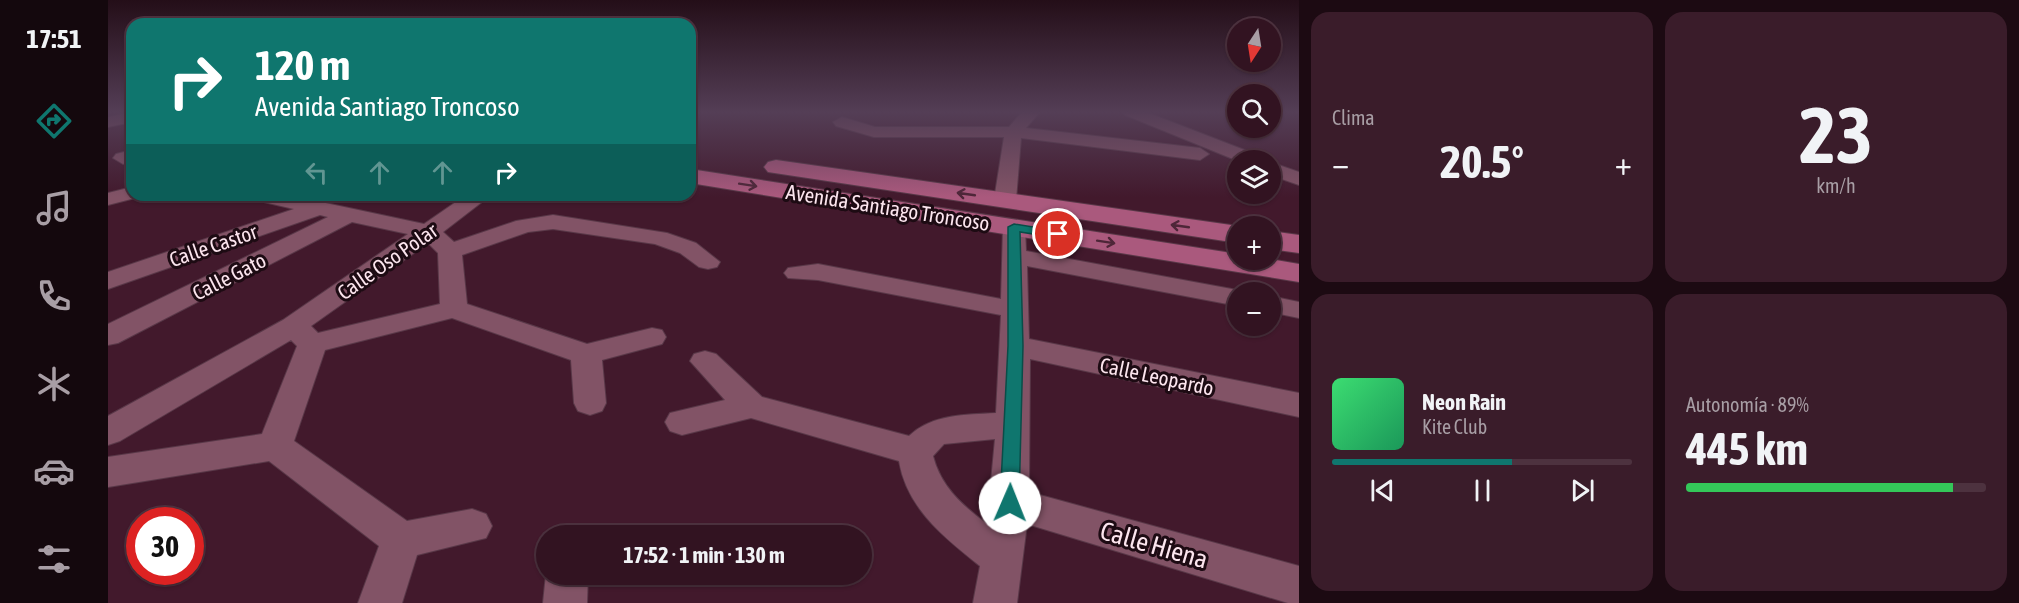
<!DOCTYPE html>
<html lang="es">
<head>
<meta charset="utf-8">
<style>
	body { margin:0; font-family:"Asap Condensed",sans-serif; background:#3a1c2a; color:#f1f3f6; height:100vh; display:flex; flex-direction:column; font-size:22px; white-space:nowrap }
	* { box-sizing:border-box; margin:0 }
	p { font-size:20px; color:#a89ea5 }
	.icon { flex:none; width:33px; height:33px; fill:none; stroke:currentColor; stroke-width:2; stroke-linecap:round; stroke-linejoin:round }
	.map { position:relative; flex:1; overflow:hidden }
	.details { display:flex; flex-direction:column; gap:12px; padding:12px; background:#1c0a12; width:720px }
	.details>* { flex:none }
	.hud { position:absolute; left:18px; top:18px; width:570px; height:183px; border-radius:18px; box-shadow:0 2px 4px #0004,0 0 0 2px #4d323f; background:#0f766e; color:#fff; overflow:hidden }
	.needle { width:39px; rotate:192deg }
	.tools { position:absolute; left:1119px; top:18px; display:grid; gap:12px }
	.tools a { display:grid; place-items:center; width:54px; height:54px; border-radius:50%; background:#321321; box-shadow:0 2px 4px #0004,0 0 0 2px #4d323f; font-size:30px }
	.speed { position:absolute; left:18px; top:507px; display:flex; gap:12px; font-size:30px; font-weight:700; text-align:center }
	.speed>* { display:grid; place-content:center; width:78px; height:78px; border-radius:50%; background:#321321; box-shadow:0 2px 4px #0004,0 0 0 2px #4d323f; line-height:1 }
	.speed .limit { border:9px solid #d22; background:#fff; color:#111 }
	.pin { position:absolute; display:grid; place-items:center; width:51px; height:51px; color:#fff; margin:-26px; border:3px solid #fff; border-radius:50%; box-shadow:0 2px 6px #0007 }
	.me { position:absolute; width:66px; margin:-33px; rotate:1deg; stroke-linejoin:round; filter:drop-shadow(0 0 4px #0008) }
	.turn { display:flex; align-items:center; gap:21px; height:126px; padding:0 30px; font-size:27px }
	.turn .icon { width:78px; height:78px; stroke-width:2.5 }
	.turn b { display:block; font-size:42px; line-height:51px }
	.lanes { display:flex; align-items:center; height:57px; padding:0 30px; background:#0003; justify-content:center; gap:30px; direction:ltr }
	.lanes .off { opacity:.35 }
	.big { font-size:45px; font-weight:700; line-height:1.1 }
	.details .tile { flex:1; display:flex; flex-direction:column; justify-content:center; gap:9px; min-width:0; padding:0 21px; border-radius:18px; background:#3a1c2a }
	.details .dial { align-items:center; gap:0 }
	.dial b { font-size:78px; line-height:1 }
	.song { display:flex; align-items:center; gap:18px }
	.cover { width:72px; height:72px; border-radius:9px; background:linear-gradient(135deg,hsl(140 70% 55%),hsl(150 70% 35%)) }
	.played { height:6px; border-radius:3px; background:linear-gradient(90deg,#0f766e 60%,#4d323f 60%) }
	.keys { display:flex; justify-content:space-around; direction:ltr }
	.heat { display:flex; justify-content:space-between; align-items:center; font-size:33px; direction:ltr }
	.charge { height:9px; border-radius:4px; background:linear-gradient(90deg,#34c759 89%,#4d323f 0) }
	.details .tiles { flex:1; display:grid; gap:12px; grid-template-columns:repeat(2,1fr) }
	.trip { position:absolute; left:428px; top:525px; width:336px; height:60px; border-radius:30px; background:#321321; box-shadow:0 2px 4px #0004,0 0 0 2px #4d323f; font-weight:700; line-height:60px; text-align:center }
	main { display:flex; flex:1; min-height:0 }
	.tab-bar { display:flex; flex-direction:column; width:108px; justify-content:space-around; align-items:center; background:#14080d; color:#a89ea5 }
	.tab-bar .icon { width:42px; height:42px }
	.tab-bar .active { color:#0f766e }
	.tab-bar b { font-size:27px; color:#f1f3f6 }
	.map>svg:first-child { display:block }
</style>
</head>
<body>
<main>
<nav class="tab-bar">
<b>17:51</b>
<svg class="icon active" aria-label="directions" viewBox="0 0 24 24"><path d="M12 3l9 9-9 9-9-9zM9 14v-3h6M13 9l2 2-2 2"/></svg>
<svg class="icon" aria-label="music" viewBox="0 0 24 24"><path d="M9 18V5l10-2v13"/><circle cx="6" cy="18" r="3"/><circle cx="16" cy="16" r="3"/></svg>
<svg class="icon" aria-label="phone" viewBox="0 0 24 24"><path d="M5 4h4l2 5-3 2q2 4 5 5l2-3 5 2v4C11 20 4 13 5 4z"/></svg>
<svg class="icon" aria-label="climate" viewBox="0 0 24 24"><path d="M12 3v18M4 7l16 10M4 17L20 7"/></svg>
<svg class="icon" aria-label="car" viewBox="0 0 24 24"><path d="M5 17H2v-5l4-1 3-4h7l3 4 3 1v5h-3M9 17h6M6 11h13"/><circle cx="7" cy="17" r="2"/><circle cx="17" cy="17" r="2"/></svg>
<svg class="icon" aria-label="filters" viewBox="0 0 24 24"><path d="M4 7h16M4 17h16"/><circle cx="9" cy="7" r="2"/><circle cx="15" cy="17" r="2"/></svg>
</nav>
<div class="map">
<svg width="1191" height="603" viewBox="0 0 1191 603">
	<rect width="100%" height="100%" fill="#42192c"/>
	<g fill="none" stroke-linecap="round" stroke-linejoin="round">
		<defs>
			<path id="minor" d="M24 112V122L0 127V117Z
				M914 112H932L918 128 1092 148 1101 154 1092 160 913 138 908 200 905 205H889L886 200 896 137H766L728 126 725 122 734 117 767 127H901Z
				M1015 112H1038L1152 156 1155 160 1130 161 1017 115Z
				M24 150V162L15 164 5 158 8 154Z
				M1162 162 1191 172V185L1162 175Z
				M24 187V195H33L31 197 0 205V193Z
				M139 195H180L316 224 358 195H383L335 232 346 242 408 221 445 215 559 233 588 243 612 262 609 267 600 269 591 267 572 253 547 244 445 229 420 232 354 255 359 304 479 344 544 328 554 330 558 337 554 344 494 360 498 403 494 411 482 415 470 411 466 403 463 360 344 318 217 350 186 441 299 521 364 509 378 514 384 526 378 538 309 555 294 603H250L271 546 161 461 0 487V457L154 434 189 346 183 340 12 441 0 445V416L175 320 300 234 244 222 10 343 0 345V324L220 217 212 215 0 289V272L186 209 143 199ZM320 243 330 253 332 304 210 333 203 326Z
				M906 220 914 222 917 227 918 251 1140 292H1130V306L919 266 921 339 1191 393V417L922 359 921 492 1191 566V603H1180L919 524 909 603H865L872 566C837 538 799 509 791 461L643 418 574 435 562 431 557 422 562 413 617 400 582 361 586 354 597 351 608 354 654 397 801 436C824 414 857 415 888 413L893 315 710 280 680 278 676 273 680 268 710 264 893 299 895 227 898 222ZM887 439 879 524C854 505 833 487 825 456L836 444Z
				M1162 296 1191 302V318L1162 312Z
				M438 574H480L479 603H435Z"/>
			<path id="major" d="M668 160 1130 226V243L660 172 656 167 660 162Z
				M582 169 1130 254V260L1162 259 1191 264V282L582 183Z
				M1162 231 1191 235V253L1162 249Z"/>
		</defs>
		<use href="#minor" stroke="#593848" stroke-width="2"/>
		<use href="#major" stroke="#593848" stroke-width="2"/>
		<use href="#minor" fill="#825366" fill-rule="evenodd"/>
		<use href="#major" fill="#aa597d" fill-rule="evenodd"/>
	</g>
	<defs><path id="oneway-shaft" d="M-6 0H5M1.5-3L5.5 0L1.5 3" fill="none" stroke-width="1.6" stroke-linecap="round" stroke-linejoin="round" transform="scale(1.5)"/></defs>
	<g stroke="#4e2638">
		<use href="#oneway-shaft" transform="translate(640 185) rotate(9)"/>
		<use href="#oneway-shaft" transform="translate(858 194) rotate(-172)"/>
		<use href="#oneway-shaft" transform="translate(1072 226) rotate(-172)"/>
		<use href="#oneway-shaft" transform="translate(998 242) rotate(9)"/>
	</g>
	<linearGradient id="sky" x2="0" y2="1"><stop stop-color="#240e18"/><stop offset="0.57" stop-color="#543e56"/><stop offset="1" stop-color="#543e56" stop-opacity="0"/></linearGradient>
	<rect width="1191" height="197" fill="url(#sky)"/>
	<path fill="#0f766e" stroke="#0a4d48" stroke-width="1.5" d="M906 224 950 231 956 234 950 238 912 232 915 346 911 503 908 509 902 511 895 509 892 503 900 346V227Z"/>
	<g text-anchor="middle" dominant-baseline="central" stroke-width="6" stroke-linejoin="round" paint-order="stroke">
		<g font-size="21" fill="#fce5ee" stroke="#1d0b13">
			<text transform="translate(780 207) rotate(9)">Avenida Santiago Troncoso</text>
			<text transform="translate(105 245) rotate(-19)">Calle Castor</text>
			<text transform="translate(279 261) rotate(-35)">Calle Oso Polar</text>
			<text transform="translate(121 276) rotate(-27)">Calle Gato</text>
			<text transform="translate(1049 376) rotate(12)">Calle Leopardo</text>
		</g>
		<g font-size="26" fill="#fce5ee" stroke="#1d0b13">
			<text transform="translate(1046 545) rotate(16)">Calle Hiena</text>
		</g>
	</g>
</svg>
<div class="tools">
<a><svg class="needle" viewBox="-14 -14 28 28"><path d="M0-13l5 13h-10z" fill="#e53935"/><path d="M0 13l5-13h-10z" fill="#a89ea5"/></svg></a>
<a><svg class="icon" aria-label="search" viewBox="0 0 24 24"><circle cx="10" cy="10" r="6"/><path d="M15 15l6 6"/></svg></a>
<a><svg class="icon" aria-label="layers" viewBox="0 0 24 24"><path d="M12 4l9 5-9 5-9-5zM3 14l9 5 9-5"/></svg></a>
<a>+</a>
<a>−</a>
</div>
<div class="speed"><div class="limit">30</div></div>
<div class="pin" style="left:950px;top:234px;background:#d93025"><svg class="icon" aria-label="arrive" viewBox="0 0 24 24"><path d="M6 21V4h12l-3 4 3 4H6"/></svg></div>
<svg class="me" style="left:902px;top:503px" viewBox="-20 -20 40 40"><circle r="19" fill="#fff"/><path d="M0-13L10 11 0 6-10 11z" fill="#0f766e"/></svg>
<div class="trip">17:52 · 1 min · 130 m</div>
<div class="hud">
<div class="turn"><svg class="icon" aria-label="right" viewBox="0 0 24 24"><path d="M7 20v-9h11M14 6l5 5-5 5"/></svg><div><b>120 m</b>Avenida Santiago Troncoso</div></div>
<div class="lanes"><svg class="icon off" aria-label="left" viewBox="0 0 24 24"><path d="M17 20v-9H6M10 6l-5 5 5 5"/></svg><svg class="icon off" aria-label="ahead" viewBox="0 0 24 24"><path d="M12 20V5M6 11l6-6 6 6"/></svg><svg class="icon off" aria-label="ahead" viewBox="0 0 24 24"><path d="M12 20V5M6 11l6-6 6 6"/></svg><svg class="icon" aria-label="right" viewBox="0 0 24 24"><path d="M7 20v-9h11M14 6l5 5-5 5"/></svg></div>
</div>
</div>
<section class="details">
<div class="tiles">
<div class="tile"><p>Clima</p>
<div class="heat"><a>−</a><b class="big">20.5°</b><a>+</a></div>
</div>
<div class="tile dial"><b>23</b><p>km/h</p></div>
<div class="tile">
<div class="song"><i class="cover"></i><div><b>Neon Rain</b><p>Kite Club</p></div></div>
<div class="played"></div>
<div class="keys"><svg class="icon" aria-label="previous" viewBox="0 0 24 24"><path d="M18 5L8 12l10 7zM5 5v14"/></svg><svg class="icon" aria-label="pause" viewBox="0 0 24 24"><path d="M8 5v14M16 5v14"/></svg><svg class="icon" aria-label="next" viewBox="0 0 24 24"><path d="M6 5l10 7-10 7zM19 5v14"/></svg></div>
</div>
<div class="tile"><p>Autonomía · 89%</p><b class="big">445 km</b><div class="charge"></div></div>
</div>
</section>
</main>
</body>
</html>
